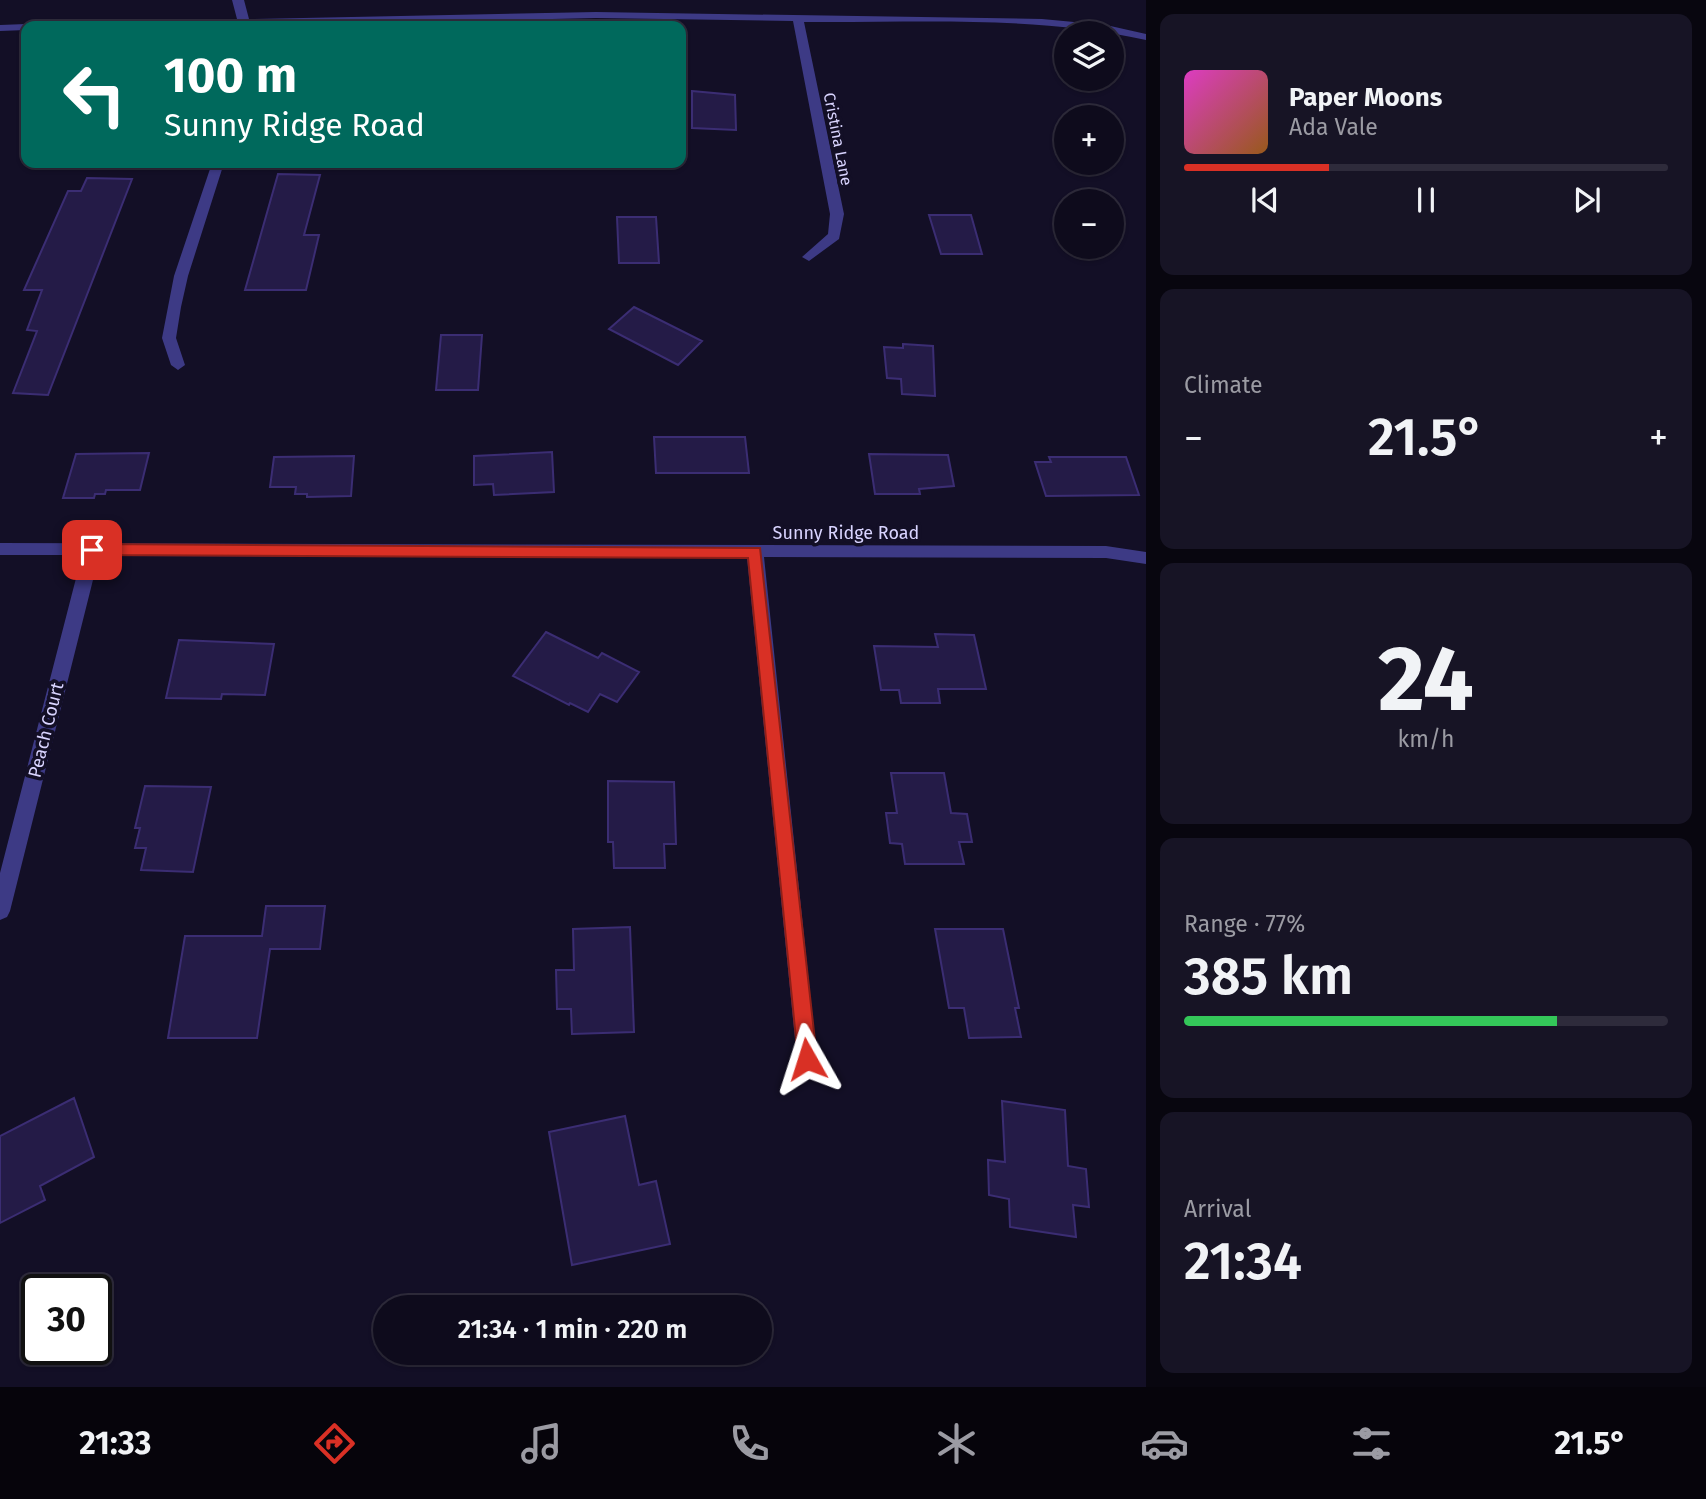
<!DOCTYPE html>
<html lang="en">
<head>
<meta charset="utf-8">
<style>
	body { margin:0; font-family:"Fira Sans",sans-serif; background:#171425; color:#f1f3f6; height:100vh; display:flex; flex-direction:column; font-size:26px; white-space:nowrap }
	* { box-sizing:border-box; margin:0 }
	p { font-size:23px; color:#9b9ba3 }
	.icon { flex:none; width:38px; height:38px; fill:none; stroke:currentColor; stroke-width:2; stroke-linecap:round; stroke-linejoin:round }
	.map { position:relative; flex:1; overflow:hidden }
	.panel { display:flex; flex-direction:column; gap:14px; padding:14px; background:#08060f; width:560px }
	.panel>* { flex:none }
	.banner { position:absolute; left:21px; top:21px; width:665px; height:147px; border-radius:14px; box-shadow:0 2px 5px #0004,0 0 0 2px #2e2b3b; background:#00695c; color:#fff; overflow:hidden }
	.tools { position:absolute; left:1054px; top:21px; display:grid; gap:14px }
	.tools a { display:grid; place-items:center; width:70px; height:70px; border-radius:50%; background:#0e0b1c; box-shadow:0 2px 5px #0004,0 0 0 2px #2e2b3b; font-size:35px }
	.speed { position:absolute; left:21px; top:1274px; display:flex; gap:14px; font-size:35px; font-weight:700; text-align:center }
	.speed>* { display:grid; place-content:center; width:91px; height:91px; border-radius:50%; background:#0e0b1c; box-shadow:0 2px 5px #0004,0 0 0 2px #2e2b3b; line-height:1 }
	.speed .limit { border:4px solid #111; border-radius:10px; background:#fff; color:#111 }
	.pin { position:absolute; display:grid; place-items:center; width:60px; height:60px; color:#fff; margin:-30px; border-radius:14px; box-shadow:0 4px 10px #0006 }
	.me { position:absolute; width:77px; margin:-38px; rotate:354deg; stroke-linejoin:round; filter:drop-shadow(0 0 5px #0008) }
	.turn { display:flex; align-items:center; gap:24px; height:147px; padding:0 28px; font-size:32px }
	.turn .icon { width:91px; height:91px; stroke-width:2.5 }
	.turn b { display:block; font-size:49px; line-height:60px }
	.big { font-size:52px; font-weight:600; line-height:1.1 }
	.panel .widget { flex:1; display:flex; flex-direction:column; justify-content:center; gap:10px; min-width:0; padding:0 24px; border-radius:14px; background:#171425 }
	.panel .dial { align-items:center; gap:0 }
	.dial b { font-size:91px; line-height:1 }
	.song { display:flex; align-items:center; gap:21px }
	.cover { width:84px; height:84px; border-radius:10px; background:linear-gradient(135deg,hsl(310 70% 55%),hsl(30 70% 35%)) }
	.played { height:7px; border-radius:4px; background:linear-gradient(90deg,#d93025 30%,#2e2b3b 30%) }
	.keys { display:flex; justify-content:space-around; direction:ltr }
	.heat { display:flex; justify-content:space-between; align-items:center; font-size:38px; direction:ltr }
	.charge { height:10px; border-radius:5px; background:linear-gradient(90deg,#34c759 77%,#2e2b3b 0) }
	.trip { position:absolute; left:373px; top:1295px; width:399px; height:70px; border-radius:35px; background:#0e0b1c; box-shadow:0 2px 5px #0004,0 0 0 2px #2e2b3b; font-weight:600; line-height:70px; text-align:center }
	.dock { display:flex; height:112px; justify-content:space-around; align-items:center; background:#06040b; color:#9b9ba3 }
	.dock .icon { width:49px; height:49px }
	.dock .selected { color:#d93025 }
	.dock b { font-size:32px; color:#f1f3f6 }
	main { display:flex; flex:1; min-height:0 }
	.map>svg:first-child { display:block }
</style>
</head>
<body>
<main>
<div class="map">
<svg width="1146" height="1387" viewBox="0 0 1146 1387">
	<rect width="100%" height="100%" fill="#130f26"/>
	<path fill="#241b47" stroke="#3b2d73" stroke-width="2" d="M692 91 735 95 736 130 692 128Z
		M278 174 320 175 304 235H319L306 290H245Z
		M87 178 132 179 48 395 13 393 37 331 27 330 42 290H24L68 191H81Z
		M929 215H971L982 254H941Z
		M617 217H656L659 263H619Z
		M634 307 702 341 678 365 609 329Z
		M441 335H482L478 390H436Z
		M903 344 933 346 935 396 902 394 901 379 887 378 884 347 903 348Z
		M654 437H745L749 473H656Z
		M552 452 554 492 494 495 493 484 474 485V456Z
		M149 453 140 490H106L105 494H95L94 498H63L76 454Z
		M869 454 948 455 954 486 919 489 920 494H875Z
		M354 456 351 496 307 497V494H295L296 487H270L274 457Z
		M1049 457H1126L1139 495 1046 496 1035 462H1051Z
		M546 632 598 658 602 653 639 672 617 702 600 694 588 712 570 703 569 705 513 676Z
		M935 634 974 635 986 689H938L940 703H901L899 690H881L874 646 938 647Z
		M179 640 274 644 265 695 222 694 221 699 166 698Z
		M891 773H944L951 813 967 814 972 842H959L964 864H905L902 844 890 843 886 813H897Z
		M608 781 674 782 676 844H664L665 868H614L613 842H608Z
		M145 786 211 787 193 872 141 870 146 848H135L140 828H135Z
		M266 906H325L320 949H270L257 1038H168L185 936H262Z
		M630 927 634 1032 572 1034 571 1009H557L556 970H574L573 929Z
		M935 929H1003L1019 1008H1015L1021 1037 969 1038 964 1008H949Z
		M74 1098 94 1157 40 1186 45 1200 0 1223V1136Z
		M1002 1101 1065 1110 1068 1166 1086 1169 1089 1207 1073 1205 1076 1237 1010 1227 1009 1199 989 1195 988 1160 1005 1162Z
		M625 1116 639 1185 656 1181 670 1244 572 1265 549 1132Z"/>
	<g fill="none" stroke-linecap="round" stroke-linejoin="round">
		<path fill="#3d3a85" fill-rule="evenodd" d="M232 0H244L249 19 596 12 1042 19 1106 25 1146 34V40C1035 15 917 23 804 22L844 214 839 239 809 261 802 257 828 234 830 214 793 21 596 18 251 26H50L56 23 237 19Z
			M0 25 26 24 31 26H26V30L0 31Z
			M212 163H224L188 276 181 307 176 338 185 365 178 370 171 365 162 338 174 276Z
			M0 543 1106 546 1146 552V564L1106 558 764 557 817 1059 814 1066 807 1069 800 1066 797 1059 747 557 99 556 10 911 7 917 0 920V873L82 555H0Z"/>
	</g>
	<path fill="#d93025" stroke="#8d1f18" stroke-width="2" d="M92 544 760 548 817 1059 814 1066 807 1069 801 1066 798 1059 748 558 92 555 85 550Z"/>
	<g text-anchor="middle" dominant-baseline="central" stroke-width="7" stroke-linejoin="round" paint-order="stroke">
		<g font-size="16" fill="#d9d4ff" stroke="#130f26">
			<text transform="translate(838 139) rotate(79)">Cristina Lane</text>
		</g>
		<g font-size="18" fill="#d9d4ff" stroke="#130f26">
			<text x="846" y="533">Sunny Ridge Road</text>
			<text transform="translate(46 730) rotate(-76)">Peach Court</text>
		</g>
	</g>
</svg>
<div class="tools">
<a><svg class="icon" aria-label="layers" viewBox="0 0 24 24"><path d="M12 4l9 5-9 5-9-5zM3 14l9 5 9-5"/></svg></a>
<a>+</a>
<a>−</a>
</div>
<div class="speed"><div class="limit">30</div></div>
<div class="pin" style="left:92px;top:550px;background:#d93025"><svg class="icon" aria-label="arrive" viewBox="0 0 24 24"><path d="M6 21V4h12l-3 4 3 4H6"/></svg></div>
<svg class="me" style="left:807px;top:1059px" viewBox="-20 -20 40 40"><path d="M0-17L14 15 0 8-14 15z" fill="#d93025" stroke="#fff" stroke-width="4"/></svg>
<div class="trip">21:34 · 1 min · 220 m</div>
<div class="banner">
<div class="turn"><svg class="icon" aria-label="left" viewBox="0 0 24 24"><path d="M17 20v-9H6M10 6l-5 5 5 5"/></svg><div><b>100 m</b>Sunny Ridge Road</div></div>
</div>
</div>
<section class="panel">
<div class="widget">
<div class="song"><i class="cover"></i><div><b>Paper Moons</b><p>Ada Vale</p></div></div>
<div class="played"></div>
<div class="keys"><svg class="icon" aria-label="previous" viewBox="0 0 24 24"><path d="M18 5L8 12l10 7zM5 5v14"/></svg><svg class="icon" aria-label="pause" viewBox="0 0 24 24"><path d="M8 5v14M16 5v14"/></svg><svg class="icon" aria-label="next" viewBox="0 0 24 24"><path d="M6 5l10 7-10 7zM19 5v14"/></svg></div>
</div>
<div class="widget"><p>Climate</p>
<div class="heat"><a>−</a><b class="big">21.5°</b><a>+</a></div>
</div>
<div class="widget dial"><b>24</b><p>km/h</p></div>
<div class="widget"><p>Range · 77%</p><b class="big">385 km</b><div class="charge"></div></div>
<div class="widget"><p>Arrival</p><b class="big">21:34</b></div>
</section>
</main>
<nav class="dock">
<b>21:33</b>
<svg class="icon selected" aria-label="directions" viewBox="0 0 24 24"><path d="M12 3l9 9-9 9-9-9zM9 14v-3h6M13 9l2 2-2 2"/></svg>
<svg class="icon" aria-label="music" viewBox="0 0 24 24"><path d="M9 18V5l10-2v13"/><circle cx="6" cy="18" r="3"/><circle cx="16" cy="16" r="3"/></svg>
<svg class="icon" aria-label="phone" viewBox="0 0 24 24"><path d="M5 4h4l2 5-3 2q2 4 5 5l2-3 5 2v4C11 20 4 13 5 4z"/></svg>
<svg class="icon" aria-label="climate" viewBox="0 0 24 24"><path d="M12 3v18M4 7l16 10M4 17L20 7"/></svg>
<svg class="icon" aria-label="car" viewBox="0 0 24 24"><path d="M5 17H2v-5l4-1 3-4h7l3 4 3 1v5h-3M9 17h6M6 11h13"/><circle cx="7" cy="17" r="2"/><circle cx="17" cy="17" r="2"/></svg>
<svg class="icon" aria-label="filters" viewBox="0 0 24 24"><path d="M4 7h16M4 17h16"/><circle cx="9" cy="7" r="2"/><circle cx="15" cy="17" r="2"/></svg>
<b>21.5°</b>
</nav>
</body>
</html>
